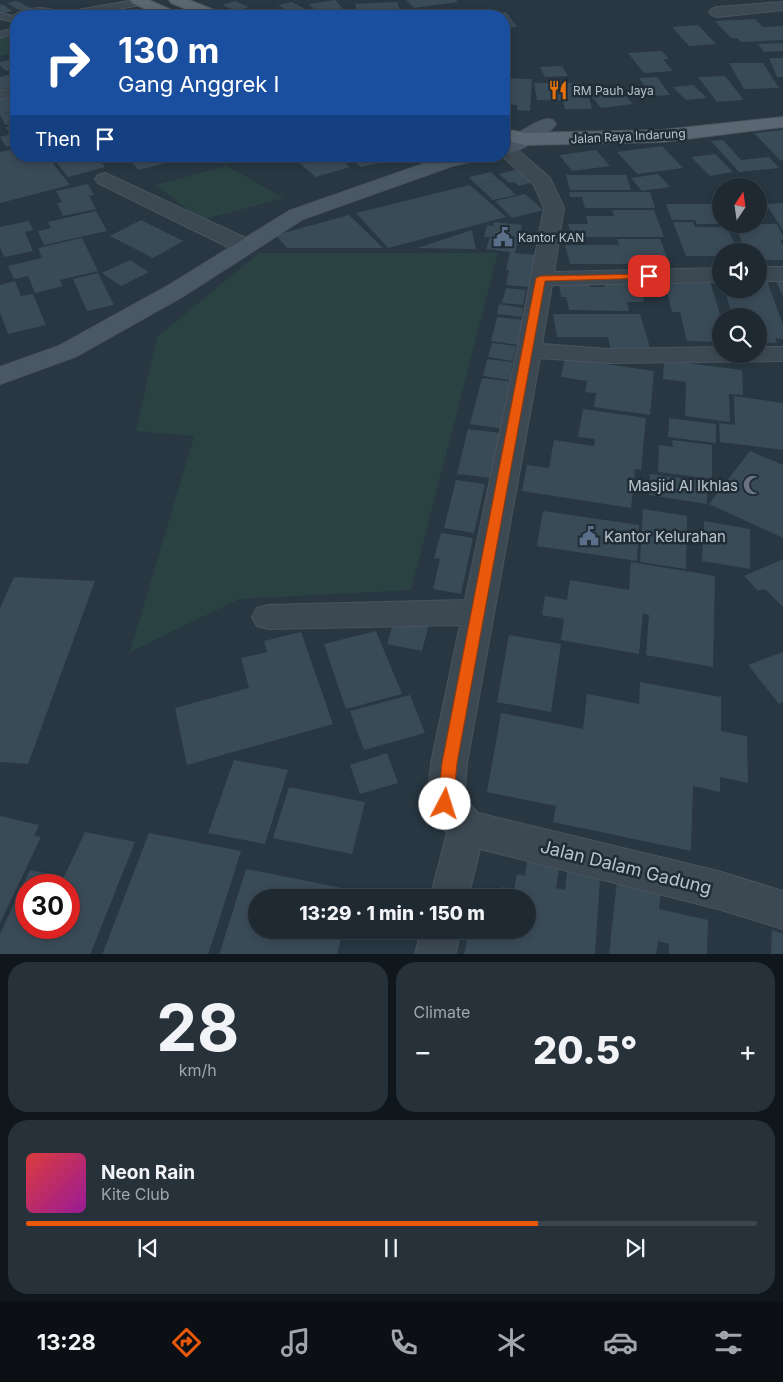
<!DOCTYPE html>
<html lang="en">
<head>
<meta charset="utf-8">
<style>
	body { margin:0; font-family:Inter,sans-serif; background:#26313a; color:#f1f3f6; height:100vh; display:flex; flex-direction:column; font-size:19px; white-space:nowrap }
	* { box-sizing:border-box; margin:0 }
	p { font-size:16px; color:#a1a6ac }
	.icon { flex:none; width:28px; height:28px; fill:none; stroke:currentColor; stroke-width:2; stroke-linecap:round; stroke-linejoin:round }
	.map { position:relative; height:954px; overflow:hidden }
	.details { display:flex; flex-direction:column; gap:8px; padding:8px; background:#10171c; flex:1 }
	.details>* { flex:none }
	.guide { position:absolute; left:10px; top:10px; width:500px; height:152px; border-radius:20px; box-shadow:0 2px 8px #0003,0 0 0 1px #3c454d; background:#1a4fa0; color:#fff; overflow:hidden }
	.needle { width:32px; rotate:13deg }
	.fabs { position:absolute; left:712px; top:178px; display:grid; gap:10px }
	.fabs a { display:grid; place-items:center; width:55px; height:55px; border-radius:50%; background:#1e2932; box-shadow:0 2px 8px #0003,0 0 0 1px #3c454d; font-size:25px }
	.speed { position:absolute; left:15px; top:874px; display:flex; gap:10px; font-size:25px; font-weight:700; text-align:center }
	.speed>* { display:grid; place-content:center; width:65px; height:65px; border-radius:50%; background:#1e2932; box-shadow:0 2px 8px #0003,0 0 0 1px #3c454d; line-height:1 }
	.speed .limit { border:8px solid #d22; background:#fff; color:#111 }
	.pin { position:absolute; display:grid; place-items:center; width:42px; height:42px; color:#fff; margin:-21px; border-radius:10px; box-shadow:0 2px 8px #0006 }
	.me { position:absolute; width:55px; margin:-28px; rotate:5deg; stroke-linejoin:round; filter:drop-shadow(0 0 4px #0008) }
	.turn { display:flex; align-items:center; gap:18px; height:105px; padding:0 25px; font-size:22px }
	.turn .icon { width:65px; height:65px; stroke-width:2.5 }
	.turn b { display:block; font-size:35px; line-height:42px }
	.then { display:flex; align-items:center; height:48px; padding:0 25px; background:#0003; gap:10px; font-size:19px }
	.big { font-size:38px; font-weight:800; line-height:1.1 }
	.details .tile { flex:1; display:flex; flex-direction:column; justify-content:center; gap:8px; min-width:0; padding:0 18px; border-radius:20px; background:#26313a }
	.details .dial { align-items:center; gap:0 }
	.dial b { font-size:65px; line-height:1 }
	.song { display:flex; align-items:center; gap:15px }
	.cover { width:60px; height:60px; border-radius:8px; background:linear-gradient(135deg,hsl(0 70% 55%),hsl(300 70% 35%)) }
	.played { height:5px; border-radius:2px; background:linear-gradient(90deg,#ea580c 70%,#3c454d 70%) }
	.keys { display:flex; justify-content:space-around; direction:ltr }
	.heat { display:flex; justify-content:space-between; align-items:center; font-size:28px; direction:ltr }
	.details .tiles { flex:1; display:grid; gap:8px; grid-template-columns:1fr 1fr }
	.tile:last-child { grid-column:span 2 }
	.trip { position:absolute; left:248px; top:889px; width:288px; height:50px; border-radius:25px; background:#1e2932; box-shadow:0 2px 8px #0003,0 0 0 1px #3c454d; font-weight:800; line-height:50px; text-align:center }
	.tabs { display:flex; height:80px; justify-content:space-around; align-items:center; background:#0c1014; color:#a1a6ac }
	.tabs .icon { width:35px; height:35px }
	.tabs .active { color:#ea580c }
	.tabs b { font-size:22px; color:#f1f3f6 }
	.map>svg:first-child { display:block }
</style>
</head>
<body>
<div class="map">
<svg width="783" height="955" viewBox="0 0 783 955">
	<rect width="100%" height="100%" fill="#283742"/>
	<path fill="#2a4342" d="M16 34V51L0 56V39Z
		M227 166 284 198 201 220 156 185Z
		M259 253H498L411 590 239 599 130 652 194 436 136 431 157 337Z"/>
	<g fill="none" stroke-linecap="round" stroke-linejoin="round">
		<path fill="#1a2f40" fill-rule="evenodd" d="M16 85V89L0 93V89Z"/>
	</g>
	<path fill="#3a4b58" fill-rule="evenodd" d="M335 0 348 14 320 16 309 4Z
		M406 0H456L458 2 414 8Z
		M17 1 31 8 21 11 7 3Z
		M235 1 249 7 236 11 222 5Z
		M292 2 307 10 293 14 278 5Z
		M397 2 401 12 358 14 355 4Z
		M2 4 12 11 0 14V5Z
		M257 11 270 16H244Z
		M425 11H456V16H425Z
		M506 12 517 27 504 28V16H481L479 14Z
		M755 19 763 27 783 26V40L741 42 737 38H731L715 21Z
		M698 25 716 44 689 46 672 27Z
		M783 43V51L764 52 758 44Z
		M662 51 669 59H663L673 71 644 73 628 53Z
		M769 58H783V77H777Z
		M13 59 16 63V69L6 71 0 65V62Z
		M729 63H763L779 88 744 89Z
		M562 66 568 76 545 77 540 67Z
		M15 73 16 86 0 90V77Z
		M725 76 744 100 717 102 698 77Z
		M657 77 670 95 651 96 639 78Z
		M504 78 532 79 530 111 517 110V105L504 104Z
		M534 83H580L583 98H589L592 109H565L563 101 537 100Z
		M693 85 707 98 686 100 673 87Z
		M619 89 633 104 601 108 588 92Z
		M16 94V110L0 114V97Z
		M16 111V123L5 125 0 114Z
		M16 125V145L6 147 0 137 10 134 5 127Z
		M783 130V160H780L754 133Z
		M723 140 741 160 769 157 779 168 739 172 711 141Z
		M662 146 683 168 637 174 617 152Z
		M16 148V156H47L70 185 0 203V152Z
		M596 150 610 166 572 171 559 155Z
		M715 154 733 172 710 176 691 157Z
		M51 156H96L105 167 68 177Z
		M125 156H163L169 162 139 170Z
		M182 156H216L212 161Z
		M291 156H337L350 167 316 177Z
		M350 156H389L393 160 360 167Z
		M523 168 538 181 519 186 514 182 509 183 499 174Z
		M491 172 499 180 476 185 469 177Z
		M658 174 670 187 642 191 631 178Z
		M566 175H626L631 190H570Z
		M500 180 516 195 493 200 477 185Z
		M88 184 94 195 89 196 96 209 63 216 57 203 62 202 56 191Z
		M470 185 506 217 388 248 356 213Z
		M569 192H650L655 208H585L582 197H570Z
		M525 194 543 210 512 218 495 201Z
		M783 203V230L766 204Z
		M666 204H721V224H697L695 220H672Z
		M612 210H654L664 237H572L568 224H588L586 216H614Z
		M96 211 107 231 44 245 38 231 51 228 48 222Z
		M349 215 383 248H287L276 235Z
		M141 220 183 241 153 258 110 236Z
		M29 221 33 230 25 232 33 251 4 257 0 248V227Z
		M494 222 522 225 515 253 536 255 529 287 506 285 509 270H506L510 252 486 249 490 237H484L487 225 493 226Z
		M673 222H693L695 227H727L738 251H721V256H686Z
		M734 224H777L783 236V240H780L783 245V260H759V251H746Z
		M472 230 476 249 417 248Z
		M82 238 98 271 60 280 63 286 35 293 28 276 14 279 8 266 42 258 38 248Z
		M617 239H660L667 257H643L645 264H570L565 245H619Z
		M130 260 149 272 121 286 102 273Z
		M98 273 114 305 87 311 73 279Z
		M663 277 709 278 721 318V342L687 341 680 312H672Z
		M759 278H766L783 325V339L775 338 777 343 759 342V316H733L724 289H759Z
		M775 278H783V298Z
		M603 280H638L644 302H627L629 311 569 310 566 297H561L559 283H589L590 287H605Z
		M15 281 21 296 33 294 46 325 8 334 0 312V285Z
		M506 288 526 290 523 305 502 303Z
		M499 304 523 308 522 317 497 314Z
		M553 314H640L651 351H611L608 337H557Z
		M497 317 525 320 519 345 491 341Z
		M492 343 516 346 513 361 488 357Z
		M565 358 654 371 650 415 594 407 596 393 585 392 587 381 561 377Z
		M487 359 513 362 510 380 483 376Z
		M664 360 742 370 743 395 729 394 730 422 685 416 686 382 663 379Z
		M482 378 514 382 504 429 470 424Z
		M734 396 783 403V450L720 442 719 423 735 425Z
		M583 409 646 418 641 470 635 469 631 508 522 491 527 465 549 468 554 440 594 446 595 439 578 437Z
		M669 418 716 424V443L668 437Z
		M468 429 500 433 491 478 457 474Z
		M672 440 712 445V479L658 472 659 445 673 447Z
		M750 451 783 465V538L709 504Z
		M650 474 707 482V504L649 495Z
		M456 480 485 484 474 533 444 528Z
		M643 509 687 516 686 569 640 562Z
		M543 511 639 525 637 561 537 546Z
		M704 521 750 529V569L702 561Z
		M441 533 473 538 461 594 433 589 440 559 434 558Z
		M783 559V607L765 589 758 591 744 576Z
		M631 562 715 576 713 667 646 655 649 615 643 613 639 654 561 640 564 619 542 615 545 596 567 600 570 580 629 590Z
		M14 577 95 581 28 764 0 762V608Z
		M395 617 429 624 422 651 387 644Z
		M376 631 402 694 346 709 324 644Z
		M301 632 333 724 187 765 175 708 249 688 241 658 267 652 264 641Z
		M509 635 561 644 551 712 497 702Z
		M783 652V702L779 704 748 665Z
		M640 682 721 697V731L747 736 748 783 720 777V792L693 786 691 851 553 822 556 806 487 792 501 713 583 729 587 694 639 704Z
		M410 695 425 733 364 750 350 711Z
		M387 753 398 783 360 794 350 765Z
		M234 760 288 770 265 844 208 833Z
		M289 787 365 802 352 854 273 838Z
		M0 816 39 825 34 836 41 837 0 923Z
		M85 832 135 842 90 955H0V934L30 870 64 877ZM26 885H69V928H26Z
		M149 833 241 851 208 955H102Z
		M527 861 559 868 556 888 565 890 567 871 600 879 595 955H464L469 930H526V898H501L502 887 514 889 517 874 525 876Z
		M246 869 352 890 351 898H256V930H343L337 955H219Z
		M617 881 661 892 659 909 708 920 707 955H669V944L658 941 656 955H609Z
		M772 930 783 934V955H771Z"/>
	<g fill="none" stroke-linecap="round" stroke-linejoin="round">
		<defs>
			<path id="lane" d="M135 0H145L146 2 141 5 77 16 38 14 16 16 15 22 0 19V13L13 16C25 6 46 6 60 13Z
				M16 27V33L0 38V32Z
				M16 88V95L0 99V91Z"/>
			<path id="street" d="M783 2V10L717 17 712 15 709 12 712 9 717 7Z
				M504 142 511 144 550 178 564 208 554 272 721 268V282L552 285 542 344 608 349 721 347V354H759V347H783V361L608 363 540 358 467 763 464 798 478 813 718 871 783 891V929L718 909 480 849 468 898H430L447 833 432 816 427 804 431 763 460 625 268 629 257 626 252 617 257 608 268 605 465 600 517 350 544 208 534 185 502 156H504Z
				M105 173 252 241 255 246 252 251 244 252 236 251 98 183 95 179 98 175Z
				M759 267H783V281H759Z
				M421 930H461L455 955H415Z"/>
			<path id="secondary" d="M547 119 553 120 556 124C547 137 519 151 504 155V142C518 135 532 122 547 119Z
				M446 156H480L478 160 452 166 303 219 182 297 77 356 0 384V367L59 346 166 287 289 211Z"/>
			<path id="primary" d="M130 0H149L178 13 181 16H161L132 3Z
				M169 0H189L222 13 225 16H204L171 3Z
				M783 117V127L662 142 525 145 504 140V129L525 133 662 130Z"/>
		</defs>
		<use href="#lane" stroke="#49545e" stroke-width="2"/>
		<use href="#street" stroke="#49545e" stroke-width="2"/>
		<use href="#secondary" stroke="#49545e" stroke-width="2"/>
		<use href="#primary" stroke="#49545e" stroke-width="2"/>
		<use href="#lane" fill="#3c4852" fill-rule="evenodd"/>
		<use href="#street" fill="#3c4852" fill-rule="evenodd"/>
		<use href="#secondary" fill="#4a5865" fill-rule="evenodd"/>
		<use href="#primary" fill="#5a6772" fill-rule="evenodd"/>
	</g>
	<path fill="#ea580c" stroke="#983908" d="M649 274 654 276 652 278 545 281 457 763 453 804 451 809 445 811 440 809 438 804 442 763 536 278 541 276Z"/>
	<defs>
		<symbol id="restaurant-bare" viewBox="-9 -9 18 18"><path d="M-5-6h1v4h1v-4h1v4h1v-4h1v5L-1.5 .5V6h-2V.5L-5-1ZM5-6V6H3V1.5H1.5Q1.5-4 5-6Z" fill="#e8710a" stroke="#202d37" stroke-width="2.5" paint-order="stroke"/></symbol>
		<symbol id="civic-bare" viewBox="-9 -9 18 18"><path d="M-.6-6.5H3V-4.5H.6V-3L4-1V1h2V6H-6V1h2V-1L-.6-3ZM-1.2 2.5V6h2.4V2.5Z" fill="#5c6f8a" stroke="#202d37" stroke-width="2.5" paint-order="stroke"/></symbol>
		<symbol id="mosque-bare" viewBox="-9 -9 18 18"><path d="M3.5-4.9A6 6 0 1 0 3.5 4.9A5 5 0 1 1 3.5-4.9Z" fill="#6b7280" stroke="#202d37" stroke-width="2.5" paint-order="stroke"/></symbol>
	</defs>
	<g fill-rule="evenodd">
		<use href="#restaurant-bare" x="544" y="76" width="28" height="28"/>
		<use href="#civic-bare" x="489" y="223" width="28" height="28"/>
		<use href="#mosque-bare" x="739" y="471" width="28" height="28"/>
		<use href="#civic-bare" x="575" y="522" width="28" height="28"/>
	</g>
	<g text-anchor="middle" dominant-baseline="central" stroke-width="5" stroke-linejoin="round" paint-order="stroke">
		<g font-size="12" fill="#b9c3cc" stroke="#202d37" text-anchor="start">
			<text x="573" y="90">RM Pauh Jaya</text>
			<text x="518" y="237">Kantor KAN</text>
		</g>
		<g font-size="12" fill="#b9c3cc" stroke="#202d37">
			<text transform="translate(628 136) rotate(-3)">Jalan Raya Indarung</text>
		</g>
		<g font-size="15" fill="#b9c3cc" stroke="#202d37" text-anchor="end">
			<text x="738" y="485">Masjid Al Ikhlas</text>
			<text x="604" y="536" text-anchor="start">Kantor Kelurahan</text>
		</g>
		<g font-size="18" fill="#b9c3cc" stroke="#202d37">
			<text transform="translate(626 867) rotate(14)">Jalan Dalam Gadung</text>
		</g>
	</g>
</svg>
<div class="fabs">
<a><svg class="needle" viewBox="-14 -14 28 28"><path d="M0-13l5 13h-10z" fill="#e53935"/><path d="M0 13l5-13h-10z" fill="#a1a6ac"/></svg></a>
<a><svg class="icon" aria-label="sound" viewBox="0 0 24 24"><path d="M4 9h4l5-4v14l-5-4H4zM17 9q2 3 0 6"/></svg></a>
<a><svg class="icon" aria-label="search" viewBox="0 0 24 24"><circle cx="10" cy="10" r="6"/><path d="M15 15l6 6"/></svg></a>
</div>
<div class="speed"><div class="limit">30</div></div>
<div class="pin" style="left:649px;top:276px;background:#d93025"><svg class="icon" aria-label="arrive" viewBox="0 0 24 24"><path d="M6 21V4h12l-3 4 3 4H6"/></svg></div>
<svg class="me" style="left:445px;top:804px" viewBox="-20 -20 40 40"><circle r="19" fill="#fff"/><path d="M0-13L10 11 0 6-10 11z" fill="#ea580c"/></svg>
<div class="trip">13:29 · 1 min · 150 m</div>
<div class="guide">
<div class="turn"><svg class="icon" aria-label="right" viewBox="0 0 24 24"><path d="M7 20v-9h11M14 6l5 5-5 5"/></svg><div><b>130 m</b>Gang Anggrek I</div></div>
<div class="then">Then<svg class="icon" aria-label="arrive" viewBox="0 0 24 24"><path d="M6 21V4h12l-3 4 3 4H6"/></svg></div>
</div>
</div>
<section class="details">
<div class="tiles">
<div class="tile dial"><b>28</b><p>km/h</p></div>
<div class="tile"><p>Climate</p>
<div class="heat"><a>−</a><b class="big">20.5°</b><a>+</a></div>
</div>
<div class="tile">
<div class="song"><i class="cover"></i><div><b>Neon Rain</b><p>Kite Club</p></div></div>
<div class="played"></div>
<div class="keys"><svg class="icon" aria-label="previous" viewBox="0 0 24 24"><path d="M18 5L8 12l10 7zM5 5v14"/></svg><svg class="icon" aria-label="pause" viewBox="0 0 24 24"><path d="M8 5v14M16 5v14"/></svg><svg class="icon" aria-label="next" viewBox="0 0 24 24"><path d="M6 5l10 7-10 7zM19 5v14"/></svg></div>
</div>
</div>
</section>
<nav class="tabs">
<b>13:28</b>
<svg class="icon active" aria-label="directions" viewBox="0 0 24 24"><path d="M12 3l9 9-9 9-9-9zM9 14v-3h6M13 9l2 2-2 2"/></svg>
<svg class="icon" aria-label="music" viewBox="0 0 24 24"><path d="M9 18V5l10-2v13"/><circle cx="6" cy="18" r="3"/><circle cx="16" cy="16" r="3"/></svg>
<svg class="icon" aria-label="phone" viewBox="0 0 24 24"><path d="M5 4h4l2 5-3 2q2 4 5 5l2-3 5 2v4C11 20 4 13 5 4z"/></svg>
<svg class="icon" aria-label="climate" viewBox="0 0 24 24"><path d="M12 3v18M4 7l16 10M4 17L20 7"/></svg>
<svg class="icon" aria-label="car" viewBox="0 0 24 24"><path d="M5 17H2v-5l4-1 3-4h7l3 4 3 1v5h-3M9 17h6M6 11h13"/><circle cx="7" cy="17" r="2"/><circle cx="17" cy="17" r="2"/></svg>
<svg class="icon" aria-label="filters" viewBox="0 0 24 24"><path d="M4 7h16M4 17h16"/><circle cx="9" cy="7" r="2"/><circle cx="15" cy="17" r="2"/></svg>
</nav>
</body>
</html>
